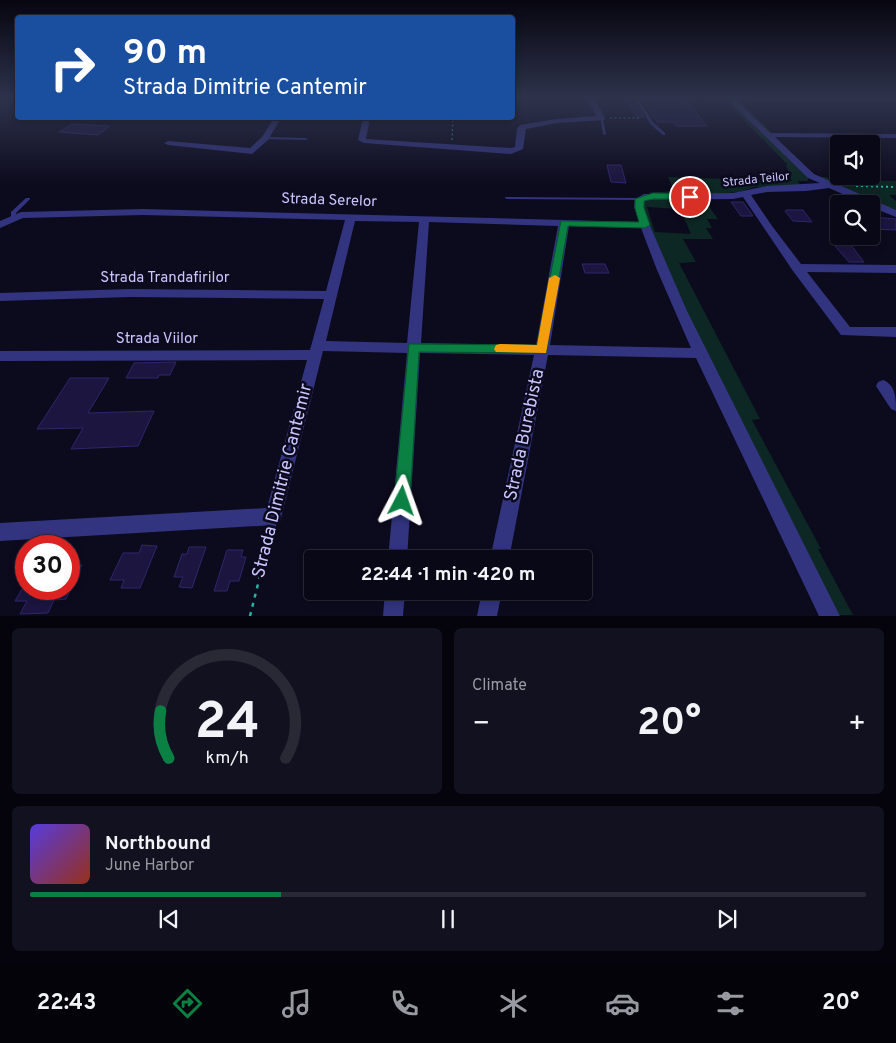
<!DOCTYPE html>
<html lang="en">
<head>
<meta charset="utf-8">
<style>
	body { margin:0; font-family:Overpass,sans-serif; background:#12111f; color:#f1f3f6; height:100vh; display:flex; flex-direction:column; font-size:19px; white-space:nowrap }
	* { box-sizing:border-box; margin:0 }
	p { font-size:16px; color:#999aa1 }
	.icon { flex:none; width:28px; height:28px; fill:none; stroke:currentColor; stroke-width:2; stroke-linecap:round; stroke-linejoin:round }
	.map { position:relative; height:616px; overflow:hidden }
	.side { display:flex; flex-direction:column; gap:12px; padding:12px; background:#05040c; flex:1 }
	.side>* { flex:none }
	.top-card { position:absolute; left:15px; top:15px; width:500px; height:105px; border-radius:5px; box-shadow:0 2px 8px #0003,0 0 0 1px #292935; background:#1a4fa0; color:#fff; overflow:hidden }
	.tools { position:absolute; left:830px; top:135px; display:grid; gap:10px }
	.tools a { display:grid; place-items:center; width:50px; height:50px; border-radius:5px; background:#090816; box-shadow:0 2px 8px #0003,0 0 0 1px #292935; font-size:25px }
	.speed { position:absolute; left:15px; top:535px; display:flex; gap:10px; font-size:25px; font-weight:700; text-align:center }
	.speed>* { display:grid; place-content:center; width:65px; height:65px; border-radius:50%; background:#090816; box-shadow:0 2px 8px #0003,0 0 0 1px #292935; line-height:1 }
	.speed .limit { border:8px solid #d22; background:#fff; color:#111 }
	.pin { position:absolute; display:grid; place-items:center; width:42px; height:42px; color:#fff; margin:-21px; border:2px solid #fff; border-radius:50%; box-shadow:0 1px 5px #0007 }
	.me { position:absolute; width:55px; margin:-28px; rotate:4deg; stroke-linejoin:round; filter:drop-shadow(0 0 4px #0008) }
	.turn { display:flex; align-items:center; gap:18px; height:105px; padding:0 25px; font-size:22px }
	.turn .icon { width:65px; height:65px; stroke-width:2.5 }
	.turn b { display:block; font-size:35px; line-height:42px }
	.big { font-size:38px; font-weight:700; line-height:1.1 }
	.side .card { flex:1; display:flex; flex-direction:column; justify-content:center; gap:8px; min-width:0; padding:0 18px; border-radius:8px; background:#12111f }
	.side .dial { align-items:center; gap:0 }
	.dial svg { height:130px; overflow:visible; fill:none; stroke:#292935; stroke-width:7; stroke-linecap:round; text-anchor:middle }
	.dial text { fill:#f1f3f6; stroke:none }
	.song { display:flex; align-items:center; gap:15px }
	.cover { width:60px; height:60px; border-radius:8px; background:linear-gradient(135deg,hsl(250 70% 55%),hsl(10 70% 35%)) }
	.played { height:5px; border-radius:2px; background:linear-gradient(90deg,#0b8043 30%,#292935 30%) }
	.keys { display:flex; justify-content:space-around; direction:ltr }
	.heat { display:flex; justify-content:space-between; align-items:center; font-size:28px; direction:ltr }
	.side .tiles { flex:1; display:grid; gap:12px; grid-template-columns:1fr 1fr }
	.card:last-child { grid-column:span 2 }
	.trip { position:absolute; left:304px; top:550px; width:288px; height:50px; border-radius:5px; background:#090816; box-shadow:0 2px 8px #0003,0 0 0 1px #292935; font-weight:700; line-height:50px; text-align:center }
	.tabs { display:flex; height:80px; justify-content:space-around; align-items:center; background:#040309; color:#999aa1 }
	.tabs .icon { width:35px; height:35px }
	.tabs .selected { color:#0b8043 }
	.tabs b { font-size:22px; color:#f1f3f6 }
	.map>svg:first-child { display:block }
</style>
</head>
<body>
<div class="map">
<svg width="896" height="616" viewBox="0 0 896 616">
	<rect width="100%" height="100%" fill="#0c0a1d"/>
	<path fill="#0d2724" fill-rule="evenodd" d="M663 98H722L729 101 808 177V181H797L802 186 755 187 739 192 713 194 645 193 674 191 668 177 792 181 786 165H788L723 99Z
		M736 98 896 99V101L739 100 773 134 768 133 735 101Z
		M815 177H827L829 179 896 181V195H889L896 201V212Z
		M709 199 710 208 718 219H707L712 228H706L713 239H683L696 262 679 263 760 419 752 420 821 549H818L853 615H837L670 279 642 207 644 200ZM647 207 680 209 691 234 655 232Z"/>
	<path fill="#1b153f" stroke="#2f266c" d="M626 98H633L644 117H637Z
		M641 98 681 99 684 103H688L707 126H676L673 122H657Z
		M72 124 110 126 98 135 59 132Z
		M607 165H621L626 183 611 182Z
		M731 202H743L753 216H741Z
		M787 210H803L812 222 793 221 785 211Z
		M871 217 896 219V230L871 229Z
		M834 245H851L864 262H849Z
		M582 264H605L609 273H585Z
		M176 362 170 375H159L158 378H126L134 363Z
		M70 378H109L88 413 154 411 138 446 71 449 83 428 37 429Z
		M142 545 157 546 140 588H121L124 580H110L123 553H139Z
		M189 547H206L192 588 179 587 183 577H174L182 554H187Z
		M227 550H243L241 557H246L239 581H230L227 591H214Z
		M69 565H82L66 599 54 600 48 613 20 614 27 601H15L22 589H69Z"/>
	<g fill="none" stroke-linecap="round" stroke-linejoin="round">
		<path stroke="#25b3a2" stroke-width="1" stroke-dasharray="2 2.5" stroke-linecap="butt" d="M706 98 721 99
			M743 99 896 100
			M610 118H641
			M452 140 453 118"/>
		<path stroke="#25b3a2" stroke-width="2" stroke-dasharray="2 3" stroke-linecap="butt" d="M856 186 896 187"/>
		<path stroke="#25b3a2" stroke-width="2.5" stroke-dasharray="4 5.5" stroke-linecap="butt" d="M250 616 260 576"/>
		<path fill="#32347f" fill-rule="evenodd" d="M635 98H638L653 122 665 133V135H663L650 124Z
			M600 117 603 118 606 135 603 134Z
			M264 137 306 138 308 139 306 140 265 139 263 138Z
			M505 197 640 198 642 199 640 200 507 199 505 198Z
			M26 198H30V199L16 213 15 219H11V212Z
			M274 513 277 514 278 517 267 566 265 569 262 571 259 569 257 566 270 517 271 514Z"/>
		<path fill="#32347f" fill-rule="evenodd" d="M587 98H594L605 118 604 120 557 123 526 129 523 149 511 154 364 143 358 140 363 118H370L366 139 511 148 515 147 517 129 520 125 557 119 596 116Z
			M726 98H734L770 133 896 134V138L775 137 814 174 896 210V217L871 207V204H865L829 188 806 191 767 192 751 195 772 226 801 264 896 265V273L807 272 850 327H896V337L841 335 793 271 743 197 733 199 645 200 644 207 651 228 687 311 840 616H819L696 358 548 355 509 559H490L534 355 420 353 407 559H388L407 353 323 351 280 522 274 525 0 541V523L267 508 307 360 0 361V351L310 350 324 299 130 297 0 301V293L130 289 326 291 345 220 143 215 23 218 0 228V221L21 212 143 209 639 222 634 207 635 199 644 194 733 193 767 186 820 183 808 178ZM355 221 419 222 407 343 326 341ZM429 222 558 226 536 345 421 343ZM569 226 641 228 657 270 691 348 550 345Z
			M274 118H281L268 140 252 154 168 145 164 143 168 141 250 148 262 137Z
			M883 380C896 385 896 399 896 411L891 409 876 386 878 382Z
			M385 591H405L403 616H383Z
			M482 591H502L497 616H477Z"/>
	</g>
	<linearGradient id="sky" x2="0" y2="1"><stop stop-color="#070610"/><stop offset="0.53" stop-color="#2e334c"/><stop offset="1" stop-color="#2e334c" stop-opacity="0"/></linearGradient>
	<rect width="896" height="185" fill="url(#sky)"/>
	<path fill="#0b8043" stroke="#07532c" d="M653 193 690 194 694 197 690 199H653L644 201V208L650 225 645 228 568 226 546 353 419 352 410 501 407 506 402 509 396 506 394 501 409 344 537 345 561 221 639 222 635 208V199Z"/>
	<path fill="#f59e0b" d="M555 275 560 278 546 353 496 352 494 349 496 345 500 344 537 345 549 278Z"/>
	<g text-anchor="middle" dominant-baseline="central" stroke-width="5" stroke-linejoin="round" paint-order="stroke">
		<g font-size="12" fill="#c9c6ff" stroke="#0c0a1d">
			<text transform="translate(756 180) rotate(-6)">Strada Teilor</text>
		</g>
		<g font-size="15" fill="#c9c6ff" stroke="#0c0a1d">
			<text transform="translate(329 201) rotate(2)">Strada Serelor</text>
			<text x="165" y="278">Strada Trandafirilor</text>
			<text x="157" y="339">Strada Viilor</text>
		</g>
		<g font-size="18" fill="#c9c6ff" stroke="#0c0a1d">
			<text transform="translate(525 435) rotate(-78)">Strada Burebista</text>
			<text transform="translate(283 481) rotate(-76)">Strada Dimitrie Cantemir</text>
		</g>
	</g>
</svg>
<div class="tools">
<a><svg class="icon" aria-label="sound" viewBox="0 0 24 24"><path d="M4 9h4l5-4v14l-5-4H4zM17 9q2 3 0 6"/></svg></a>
<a><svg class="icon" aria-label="search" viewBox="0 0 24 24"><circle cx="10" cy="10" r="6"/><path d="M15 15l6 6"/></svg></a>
</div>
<div class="speed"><div class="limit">30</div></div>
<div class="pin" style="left:690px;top:197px;background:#d93025"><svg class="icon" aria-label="arrive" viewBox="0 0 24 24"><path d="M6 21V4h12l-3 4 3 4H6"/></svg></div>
<svg class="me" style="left:402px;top:501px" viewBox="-20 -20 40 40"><path d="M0-17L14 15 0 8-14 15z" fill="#0b8043" stroke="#fff" stroke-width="4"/></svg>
<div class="trip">22:44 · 1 min · 420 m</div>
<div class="top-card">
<div class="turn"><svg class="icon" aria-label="right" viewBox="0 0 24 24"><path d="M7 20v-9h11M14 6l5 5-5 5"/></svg><div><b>90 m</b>Strada Dimitrie Cantemir</div></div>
</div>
</div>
<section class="side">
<div class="tiles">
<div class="card dial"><svg viewBox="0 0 100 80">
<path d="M14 69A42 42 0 1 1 86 69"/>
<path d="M14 69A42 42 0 0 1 9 40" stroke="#0b8043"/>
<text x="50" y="56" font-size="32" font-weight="700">24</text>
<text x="50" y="72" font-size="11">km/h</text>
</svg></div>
<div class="card"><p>Climate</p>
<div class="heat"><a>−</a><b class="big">20°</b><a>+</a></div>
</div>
<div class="card">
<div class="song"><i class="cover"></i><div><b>Northbound</b><p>June Harbor</p></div></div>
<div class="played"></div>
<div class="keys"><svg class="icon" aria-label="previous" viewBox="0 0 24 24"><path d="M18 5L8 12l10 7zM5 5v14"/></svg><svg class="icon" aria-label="pause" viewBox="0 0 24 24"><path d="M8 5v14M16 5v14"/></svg><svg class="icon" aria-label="next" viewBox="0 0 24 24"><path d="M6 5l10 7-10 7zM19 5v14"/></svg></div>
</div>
</div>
</section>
<nav class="tabs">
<b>22:43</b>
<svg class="icon selected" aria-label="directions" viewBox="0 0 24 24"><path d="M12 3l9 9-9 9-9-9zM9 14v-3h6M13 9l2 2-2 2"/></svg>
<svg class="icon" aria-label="music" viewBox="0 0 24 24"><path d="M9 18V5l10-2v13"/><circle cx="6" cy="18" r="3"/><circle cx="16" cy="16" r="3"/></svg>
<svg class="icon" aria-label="phone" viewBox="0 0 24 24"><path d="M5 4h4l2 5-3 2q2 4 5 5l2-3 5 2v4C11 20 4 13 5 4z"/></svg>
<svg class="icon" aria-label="climate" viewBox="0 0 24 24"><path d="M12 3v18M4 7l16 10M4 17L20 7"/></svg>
<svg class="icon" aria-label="car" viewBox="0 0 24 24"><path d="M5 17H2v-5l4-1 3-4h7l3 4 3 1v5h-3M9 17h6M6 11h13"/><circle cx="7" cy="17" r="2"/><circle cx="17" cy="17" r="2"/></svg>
<svg class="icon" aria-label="filters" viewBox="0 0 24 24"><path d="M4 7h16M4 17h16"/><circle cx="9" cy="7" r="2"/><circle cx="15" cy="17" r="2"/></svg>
<b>20°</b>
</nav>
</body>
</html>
